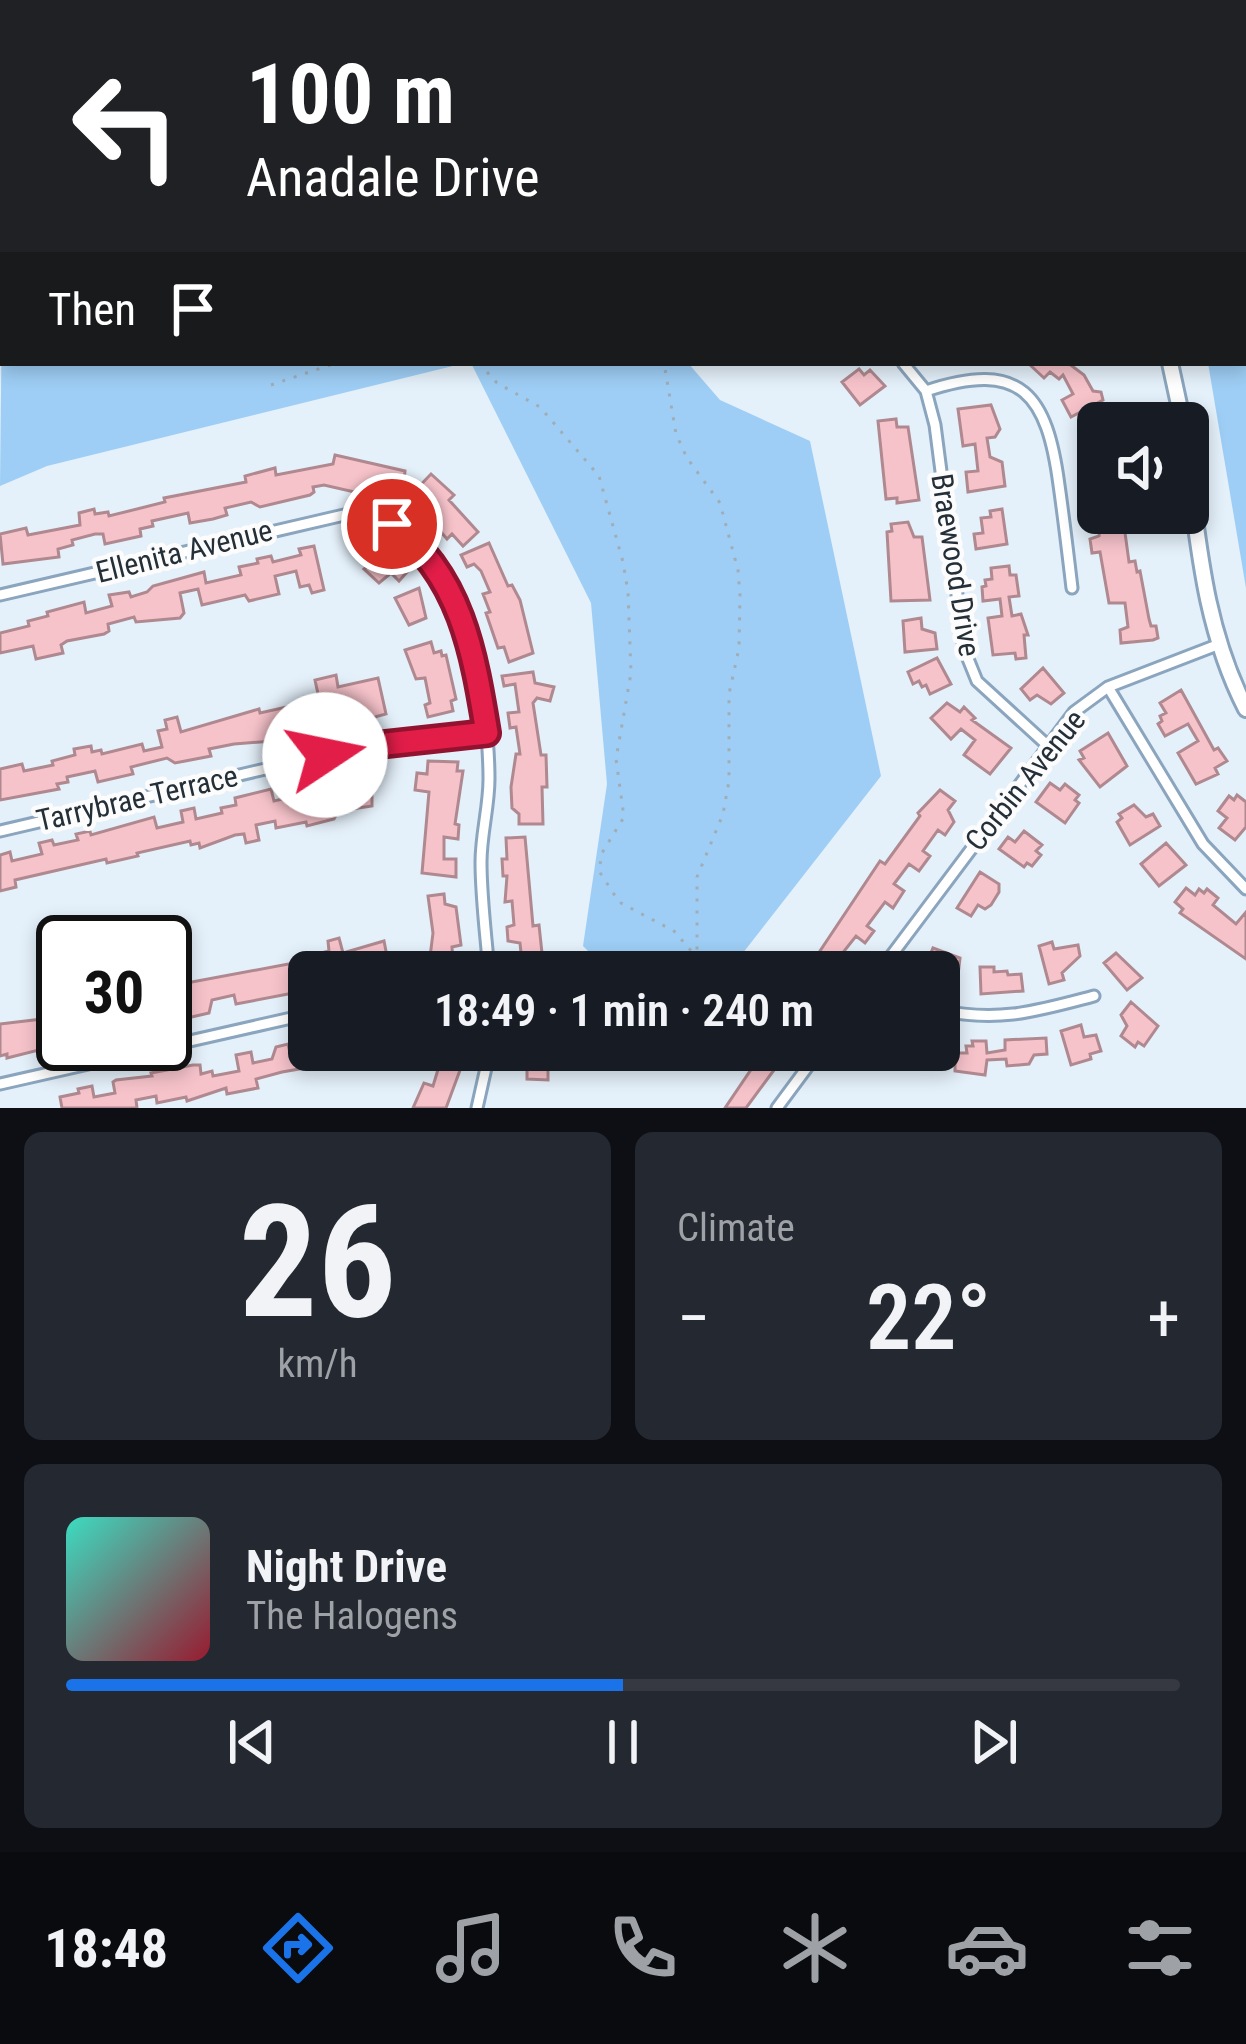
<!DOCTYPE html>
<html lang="en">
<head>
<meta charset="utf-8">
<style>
	body { margin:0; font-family:"Roboto Condensed",sans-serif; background:#242831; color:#f1f3f6; height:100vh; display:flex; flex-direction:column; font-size:45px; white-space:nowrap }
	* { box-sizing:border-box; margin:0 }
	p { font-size:39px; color:#9ea1a6 }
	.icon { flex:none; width:66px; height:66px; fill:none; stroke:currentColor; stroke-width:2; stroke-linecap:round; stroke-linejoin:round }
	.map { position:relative; height:1108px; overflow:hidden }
	.details { display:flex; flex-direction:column; gap:24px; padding:24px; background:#0d0f14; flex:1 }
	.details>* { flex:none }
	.top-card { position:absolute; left:0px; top:0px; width:1248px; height:366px; box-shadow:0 6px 18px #0003; background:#202124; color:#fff; overflow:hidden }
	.buttons { position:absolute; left:1077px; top:402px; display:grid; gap:24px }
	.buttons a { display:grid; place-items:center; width:132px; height:132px; border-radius:18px; background:#171b24; box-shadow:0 6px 18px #0003; font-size:60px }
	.speed { position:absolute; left:36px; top:915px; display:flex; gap:24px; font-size:60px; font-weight:700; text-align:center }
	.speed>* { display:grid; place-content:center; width:156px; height:156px; border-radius:50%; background:#171b24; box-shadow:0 6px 18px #0003; line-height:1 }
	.speed .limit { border:6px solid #111; border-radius:18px; background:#fff; color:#111 }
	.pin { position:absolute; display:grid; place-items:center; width:102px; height:102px; color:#fff; margin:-51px; border:6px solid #fff; border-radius:50%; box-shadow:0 3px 12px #0007 }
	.me { position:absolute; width:132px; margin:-66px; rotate:79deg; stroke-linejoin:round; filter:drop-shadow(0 0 9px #0008) }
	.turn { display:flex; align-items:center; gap:42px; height:252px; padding:0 48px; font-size:54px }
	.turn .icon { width:156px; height:156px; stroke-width:2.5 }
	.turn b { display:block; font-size:84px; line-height:102px }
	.then { display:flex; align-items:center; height:114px; padding:0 48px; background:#0003; gap:24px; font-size:45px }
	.big { font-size:90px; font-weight:600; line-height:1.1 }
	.details .card { flex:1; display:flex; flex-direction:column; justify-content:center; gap:18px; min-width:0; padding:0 42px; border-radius:18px; background:#242831 }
	.details .dial { align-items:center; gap:0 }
	.dial b { font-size:156px; line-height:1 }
	.song { display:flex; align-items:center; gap:36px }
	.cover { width:144px; height:144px; border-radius:18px; background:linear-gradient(135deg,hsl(170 70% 55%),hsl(350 70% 35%)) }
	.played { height:12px; border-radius:6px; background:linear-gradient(90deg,#1a73e8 50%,#363941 50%) }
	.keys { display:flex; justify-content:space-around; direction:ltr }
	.heat { display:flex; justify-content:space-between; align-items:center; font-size:66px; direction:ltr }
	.details .tiles { flex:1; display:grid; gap:24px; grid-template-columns:1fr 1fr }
	.card:last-child { grid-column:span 2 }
	.trip { position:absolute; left:288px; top:951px; width:672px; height:120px; border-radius:18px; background:#171b24; box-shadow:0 6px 18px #0003; font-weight:600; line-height:120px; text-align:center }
	.menu { display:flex; height:192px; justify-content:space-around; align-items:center; background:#090b0e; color:#9ea1a6 }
	.menu .icon { width:84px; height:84px }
	.menu .active { color:#1a73e8 }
	.menu b { font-size:54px; color:#f1f3f6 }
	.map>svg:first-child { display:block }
</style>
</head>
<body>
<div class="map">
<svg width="1246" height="1108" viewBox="0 0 1246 1108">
	<rect width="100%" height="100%" fill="#e4f0fa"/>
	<path fill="#9ecef5" d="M0 0H303L3 3 0 25Z
		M933 0H1246V588L1208 363H1245V3Z
		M3 209V363H465L47 466 0 486Z
		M471 363H688L720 400 810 441 881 776 728 972H609L583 946 607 784 591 603Z"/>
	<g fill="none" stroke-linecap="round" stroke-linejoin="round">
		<path stroke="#6d9cc2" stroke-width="3" d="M1245 195H1246"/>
	</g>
	<path fill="#f7c3cb" stroke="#af898f" stroke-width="3" d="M1028 363H1068L1084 375 1093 391 1101 392 1103 400 1071 417 1062 400 1073 394 1063 375 1059 379 1050 372 1044 378Z
		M859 369 864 375 870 370 885 386 860 405 842 382Z
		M991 405 1000 429 995 437 987 438 990 457 1002 462 1005 486 968 492 966 472 978 471 975 444 963 446 958 409Z
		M896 419 897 427H908L919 500 897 503V498L886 499 878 421Z
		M1098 419V500L1086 502 1079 438 1086 437 1085 420Z
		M335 455 405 471 403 489 387 487 385 494 364 490 363 494 324 485 313 487 314 492 310 495 260 507 251 502 225 508 227 515 213 519 190 523 188 513 152 521 153 526 140 529 141 536 105 544 103 534H95L72 540 73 545 58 549 59 557 3 564 0 534 26 528 28 535 80 525 79 513 94 509 95 514 108 512 109 516 165 502 164 498 246 482 245 476 275 468 276 475 333 464Z
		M431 474 454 495 449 500 478 532 463 546 452 534 447 539 410 496Z
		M1002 509 1007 544 976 549 974 534 983 533 981 518 991 517 990 511Z
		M1123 518 1129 562 1135 561 1137 572 1140 571 1149 619 1151 626H1156L1158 638 1153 640 1121 643 1120 630 1128 627 1125 603H1109L1100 552 1092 553 1090 539 1099 536 1101 520Z
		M908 522 914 537H922L930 600 891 601 887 532 892 531 891 524Z
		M371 541 408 571 399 581 391 573 379 583 364 569 369 565 358 554Z
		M489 543 508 586 512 585 520 600 533 653 509 662 504 647 498 648 486 613 490 612 483 594 490 592 481 571 474 564 467 567 461 555Z
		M314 546 324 590 312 593 309 585 300 587 296 571 275 576 279 594 249 601 245 595 202 605 198 589 180 593 184 613 180 618 136 622 134 617 108 624 109 631 104 634 67 641 61 645 63 653 36 659 33 646 0 653V633L29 626 28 621 48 616 47 612 84 602 86 613 112 606 109 595 129 592 131 597 147 592 153 586 204 572 206 583 241 575 239 567 258 563 257 559 271 556 273 562 301 555 299 549Z
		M1009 566 1010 575H1016L1019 596 1009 597 1012 616 1021 614 1028 635H1024L1026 658 1016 659 1015 653 993 655 988 618 1002 616 1000 599 983 601 982 587 986 586 985 580 992 579 991 568Z
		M419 588 426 618 409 625 395 598Z
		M921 618 922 629 935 633 937 649 905 652 903 621Z
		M431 642 434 653 441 651 442 656 446 655 456 699 451 701 453 711 428 717 425 705 430 703 425 678 416 679 405 650Z
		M937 658 951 684 930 694 926 685 922 687 919 681 913 684 908 672Z
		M1043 668 1064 693 1051 704 1037 695 1030 700 1021 689Z
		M533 672 535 683 554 687 550 701 537 698 533 703 541 755H546L547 787H542L543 824H519V814L512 808 511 787 516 754H520L516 727 510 728 508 713 519 712 515 684 504 686 502 676Z
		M336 675 338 687 378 678 386 714 323 731 322 725 315 727 313 722 284 728 287 740 234 744 209 749 211 756 175 763 167 758 131 767 133 774 98 782 95 771 67 777 68 782 57 784 59 789 0 800V769L22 764 24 771 53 765 52 761 75 755 74 749 91 746 92 752 101 750 102 754 142 744 144 751 162 747 158 731 167 729 165 720 177 717 181 732 259 709 260 713 309 702 318 694 315 680Z
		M1181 690 1214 750 1218 748 1227 761 1215 768 1218 774 1196 784 1178 753 1198 741 1188 724 1165 736 1158 724 1162 721 1160 716 1166 713 1160 703Z
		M947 703 960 712 964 707 975 718 972 720 1011 748 990 774 964 755 975 740 961 729 951 739 931 718Z
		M1108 733 1127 766 1100 787 1079 760 1084 758 1080 751Z
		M428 761 458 762 457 771H463L455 824 459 825 458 839 444 837V859H456V877L422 873 429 792 415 790 417 773 427 774Z
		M372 769V806L338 811 334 819 307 826 306 822 276 828 275 821 256 825 259 840 246 843 244 834 235 835 200 848 199 843 191 845 190 841 137 853 138 856 107 863 106 859 15 880 16 887 0 891V855L10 852 12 861 42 854 39 843 52 840 54 845 78 840 76 834 90 831 91 835 154 817 157 828 183 822 181 811 194 808 196 819 222 813 221 808 236 805 235 798 271 789 274 801 300 795 298 789 329 778 331 786 360 782 358 771Z
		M1050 783 1060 790 1065 784 1079 795 1075 800 1079 803 1065 823 1036 802Z
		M940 790 955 801 948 810 954 822 945 835 938 830 923 851 930 856 919 871 909 864 894 884 904 891 893 908 885 902 867 926 874 931 865 943 856 936 841 955 850 962 843 972H806L880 861 885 864 920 816 918 813Z
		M1237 795 1246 802V827L1235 840 1219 828 1227 818 1218 811 1229 796 1234 800Z
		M1134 805 1146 817 1153 814 1160 826 1130 845 1117 822 1122 818 1119 814Z
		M1024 831 1042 845 1036 851 1041 855 1032 866 1027 863 1024 867 999 849 1008 837 1015 842Z
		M525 837 533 926 539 925 544 972H523L520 943 508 941 507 927 514 925 512 901 505 902 507 876H503L502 859H507L506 838Z
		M1166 843 1186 865 1159 886 1141 864Z
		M980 872 999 884V892L991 905 985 909 978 905 971 916 957 908Z
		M1186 888 1195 895 1199 889 1204 893 1207 889 1218 898 1213 905 1236 924 1246 912V959L1180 913 1183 909 1175 902Z
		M444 894 445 904 456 907 461 945 452 947 453 963 429 965 433 933 428 896Z
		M339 938 343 953 384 941 390 972H377L374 962 338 972H305L309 990 236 1004 234 995 212 1000 209 1013 170 1022 165 1012V987L310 960 313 955 329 951 328 941Z
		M1052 942 1054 949 1078 945 1080 956 1062 973 1064 980 1049 984 1039 946Z
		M933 948 960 958 958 975 954 973 952 978 939 972H923Z
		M1116 953 1142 978 1127 990 1104 963Z
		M980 967H994V972L1007 971 1008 975 1021 974 1023 991 981 994Z
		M1131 1002 1158 1026 1144 1046 1138 1042 1135 1047 1121 1036 1127 1026 1121 1015Z
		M51 1018 55 1035 41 1038 43 1049 7 1058V1054L0 1056V1024Z
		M1081 1025 1084 1037 1096 1035 1101 1051 1090 1054 1091 1059 1071 1065 1061 1031Z
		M1046 1038 1047 1054 1034 1055 1029 1064 1007 1066 1006 1059 987 1060 985 1075 955 1071V1053H967L966 1046H973L972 1041H986L987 1053 1005 1050V1040Z
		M288 1044 290 1053 309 1049 360 1050 362 1058 282 1072 256 1079 258 1088 227 1094 226 1088 187 1101 186 1097 157 1103 156 1096 136 1100 137 1108H62L60 1097 79 1093 78 1089 92 1086 94 1097 115 1093 113 1082 116 1080 152 1076 151 1073 193 1065H200L201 1074 212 1071 213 1076 239 1071 236 1055 251 1052 253 1063 272 1059 276 1047Z
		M428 1050 466 1054 446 1108H413L424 1083 433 1086 440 1063 426 1059Z
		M520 1050 548 1052V1080L527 1079V1066L519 1064Z
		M755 1057 774 1070 746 1108H725L752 1068 748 1065Z"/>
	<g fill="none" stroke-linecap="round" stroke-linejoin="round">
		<defs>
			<path id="minor" d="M0 199H3
				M903 363 926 391 935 425 964 649 977 681 1047 745
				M926 391C1022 359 1047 395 1059 485 1064 520 1068 554 1072 588
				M0 595 344 515C359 517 375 518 389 523 466 555 489 706 489 779 489 807 481 834 481 862 481 898 486 935 489 972
				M1108 687 1203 844 1246 889
				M0 831 368 745 487 733
				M879 972 1074 712 1108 687 1217 645
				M939 1010C999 1023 1037 1011 1094 996
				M0 1084 309 1014
				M477 1108 490 1050
				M777 1108 820 1050"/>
			<path id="secondary" d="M660 0 665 3
				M331 3 336 0
				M0 42H3
				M1170 363 1183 423
				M1188 465C1199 551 1206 631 1246 709"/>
		</defs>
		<use href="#minor" stroke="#8aa5bd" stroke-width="15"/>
		<use href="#secondary" stroke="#8aa5bd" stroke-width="20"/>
		<path stroke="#a1adb6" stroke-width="3" stroke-dasharray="3 9" stroke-linecap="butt" d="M162 0H200
			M481 0V3
			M378 3 384 0
			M0 217H3
			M479 363 497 383 540 407 599 476 623 562 628 592 631 673 616 759 624 817 602 853 599 871 619 902 674 931 693 953 697 951V877L723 814 729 781V694L739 648 740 596 738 570 720 503 687 458 676 434 664 363
			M271 385 336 363"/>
		<use href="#minor" stroke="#fff" stroke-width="9"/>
		<use href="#secondary" stroke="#fff" stroke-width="14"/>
	</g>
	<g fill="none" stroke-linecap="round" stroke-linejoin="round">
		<defs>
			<path id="route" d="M325 755 368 746 487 733C474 654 461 574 392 524"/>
		</defs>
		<use href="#route" stroke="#92132f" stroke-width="30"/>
		<use href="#route" stroke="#e11d48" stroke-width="21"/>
	</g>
	<g text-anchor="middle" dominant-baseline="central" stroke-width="9" stroke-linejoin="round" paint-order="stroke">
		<g font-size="30" fill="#242f38" stroke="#fcfcfc">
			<text transform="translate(184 551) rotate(-14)">Ellenita Avenue</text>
			<text transform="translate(956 565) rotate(81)">Braewood Drive</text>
			<text transform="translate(1025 780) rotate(-51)">Corbin Avenue</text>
			<text transform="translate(137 798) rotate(-13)">Tarrybrae Terrace</text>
		</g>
	</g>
</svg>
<div class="buttons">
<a><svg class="icon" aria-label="sound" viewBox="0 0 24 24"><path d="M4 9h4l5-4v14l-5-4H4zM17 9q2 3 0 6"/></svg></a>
</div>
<div class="speed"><div class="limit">30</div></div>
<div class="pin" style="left:392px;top:524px;background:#d93025"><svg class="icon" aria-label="arrive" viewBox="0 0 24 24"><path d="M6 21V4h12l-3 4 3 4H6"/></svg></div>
<svg class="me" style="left:325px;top:755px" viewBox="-20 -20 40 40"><circle r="19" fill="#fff"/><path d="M0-13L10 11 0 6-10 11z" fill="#e11d48"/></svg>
<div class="trip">18:49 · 1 min · 240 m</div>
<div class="top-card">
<div class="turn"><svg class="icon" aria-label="left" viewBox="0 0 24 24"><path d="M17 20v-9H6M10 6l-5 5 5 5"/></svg><div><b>100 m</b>Anadale Drive</div></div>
<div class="then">Then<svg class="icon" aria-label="arrive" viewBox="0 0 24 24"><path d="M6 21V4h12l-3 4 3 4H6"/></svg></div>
</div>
</div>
<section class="details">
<div class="tiles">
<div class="card dial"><b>26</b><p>km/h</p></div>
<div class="card"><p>Climate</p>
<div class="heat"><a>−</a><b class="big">22°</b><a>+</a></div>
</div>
<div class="card">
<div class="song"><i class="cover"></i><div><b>Night Drive</b><p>The Halogens</p></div></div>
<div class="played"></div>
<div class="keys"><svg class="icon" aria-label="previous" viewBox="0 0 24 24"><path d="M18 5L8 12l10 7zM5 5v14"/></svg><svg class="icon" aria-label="pause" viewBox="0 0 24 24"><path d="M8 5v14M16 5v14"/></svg><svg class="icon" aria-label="next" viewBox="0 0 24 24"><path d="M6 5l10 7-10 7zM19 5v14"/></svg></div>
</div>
</div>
</section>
<nav class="menu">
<b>18:48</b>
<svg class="icon active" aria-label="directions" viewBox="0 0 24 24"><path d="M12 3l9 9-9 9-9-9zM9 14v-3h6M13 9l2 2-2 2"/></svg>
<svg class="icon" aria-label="music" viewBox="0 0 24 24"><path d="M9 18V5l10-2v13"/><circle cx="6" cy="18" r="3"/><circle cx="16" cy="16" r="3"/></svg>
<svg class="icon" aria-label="phone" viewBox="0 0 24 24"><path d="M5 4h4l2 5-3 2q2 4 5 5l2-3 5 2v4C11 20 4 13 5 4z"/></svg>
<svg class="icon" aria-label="climate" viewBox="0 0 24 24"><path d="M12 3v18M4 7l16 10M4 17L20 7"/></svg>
<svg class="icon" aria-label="car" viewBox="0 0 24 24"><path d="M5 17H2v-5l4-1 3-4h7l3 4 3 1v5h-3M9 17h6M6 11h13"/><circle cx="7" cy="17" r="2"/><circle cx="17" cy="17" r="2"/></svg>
<svg class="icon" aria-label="filters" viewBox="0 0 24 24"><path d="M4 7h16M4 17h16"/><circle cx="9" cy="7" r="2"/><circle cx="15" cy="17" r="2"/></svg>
</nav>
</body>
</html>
